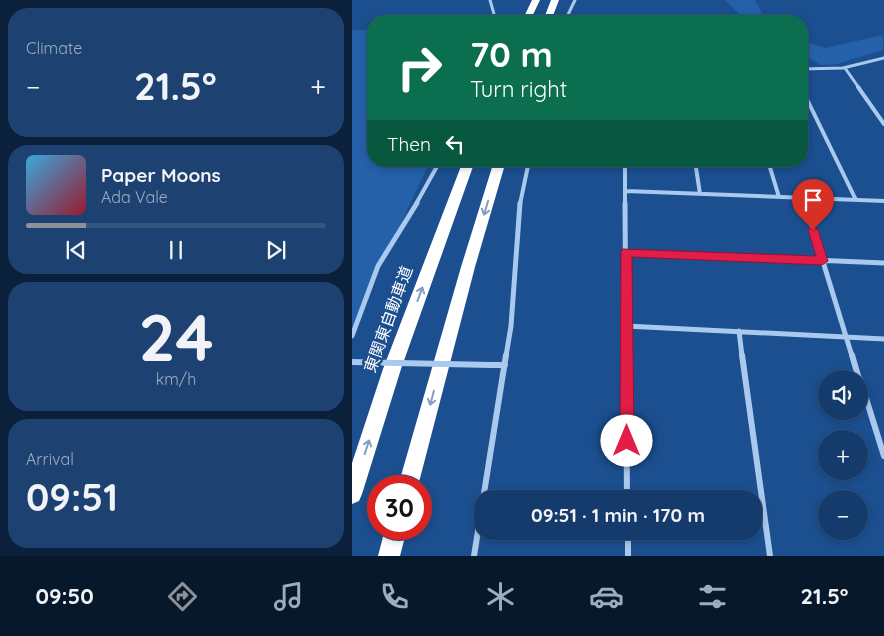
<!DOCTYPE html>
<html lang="en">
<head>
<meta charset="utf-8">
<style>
	body { margin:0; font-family:Quicksand,"Noto Sans JP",sans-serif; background:#1d4271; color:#f1f3f6; height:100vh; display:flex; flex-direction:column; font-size:19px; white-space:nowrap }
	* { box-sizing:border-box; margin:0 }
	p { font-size:16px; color:#9dadc1 }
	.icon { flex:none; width:28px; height:28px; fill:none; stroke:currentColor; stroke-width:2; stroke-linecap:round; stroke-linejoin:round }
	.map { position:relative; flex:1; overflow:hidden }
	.sheet { display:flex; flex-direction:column; gap:8px; padding:8px; background:#0b203b; width:352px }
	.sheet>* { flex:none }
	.guide { position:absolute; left:15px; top:15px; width:441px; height:152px; border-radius:20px; box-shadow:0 2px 8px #0003,0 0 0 1px #33557e; background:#0b6e4f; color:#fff; overflow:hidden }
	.fabs { position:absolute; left:466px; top:370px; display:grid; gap:10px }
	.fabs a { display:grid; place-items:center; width:50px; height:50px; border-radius:50%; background:#143b6b; box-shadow:0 2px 8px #0003,0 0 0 1px #33557e; font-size:25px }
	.speed { position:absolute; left:15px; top:475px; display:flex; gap:10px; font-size:25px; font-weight:700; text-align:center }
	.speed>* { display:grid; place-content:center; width:65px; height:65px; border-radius:50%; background:#143b6b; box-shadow:0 2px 8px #0003,0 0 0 1px #33557e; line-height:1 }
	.speed .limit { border:8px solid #d22; background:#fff; color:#111 }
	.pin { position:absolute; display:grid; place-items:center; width:42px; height:42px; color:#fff; margin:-51px -21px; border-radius:50% 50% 50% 0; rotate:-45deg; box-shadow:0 0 5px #0007 }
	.pin .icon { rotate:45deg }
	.me { position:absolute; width:55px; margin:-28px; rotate:0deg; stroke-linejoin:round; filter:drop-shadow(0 0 4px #0008) }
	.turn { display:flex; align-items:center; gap:18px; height:105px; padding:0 20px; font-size:22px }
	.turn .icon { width:65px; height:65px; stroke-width:2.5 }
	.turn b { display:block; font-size:35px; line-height:42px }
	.then { display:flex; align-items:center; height:48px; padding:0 20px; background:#0003; gap:10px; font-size:19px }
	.big { font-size:38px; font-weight:800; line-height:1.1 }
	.sheet .card { flex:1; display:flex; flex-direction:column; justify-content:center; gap:8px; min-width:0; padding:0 18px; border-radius:20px; background:#1d4271 }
	.sheet .dial { align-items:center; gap:0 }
	.dial b { font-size:65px; line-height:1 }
	.song { display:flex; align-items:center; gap:15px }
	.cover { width:60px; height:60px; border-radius:8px; background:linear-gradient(135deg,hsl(200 70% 55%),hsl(350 70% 35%)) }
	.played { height:5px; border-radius:2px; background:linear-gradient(90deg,#8c9099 20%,#33557e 20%) }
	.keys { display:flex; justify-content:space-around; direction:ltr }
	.heat { display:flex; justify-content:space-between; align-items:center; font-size:28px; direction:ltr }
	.trip { position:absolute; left:122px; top:490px; width:288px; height:50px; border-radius:20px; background:#143b6b; box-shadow:0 2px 8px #0003,0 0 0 1px #33557e; font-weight:800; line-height:50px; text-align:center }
	.dock { display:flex; height:80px; justify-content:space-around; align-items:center; background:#08182b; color:#9dadc1 }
	.dock .icon { width:35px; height:35px }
	.dock .active { color:#8c9099 }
	.dock b { font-size:22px; color:#f1f3f6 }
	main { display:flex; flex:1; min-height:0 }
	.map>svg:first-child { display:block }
</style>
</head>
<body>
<main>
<section class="sheet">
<div class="card"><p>Climate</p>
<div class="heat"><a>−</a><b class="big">21.5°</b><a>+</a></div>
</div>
<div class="card">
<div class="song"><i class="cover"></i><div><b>Paper Moons</b><p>Ada Vale</p></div></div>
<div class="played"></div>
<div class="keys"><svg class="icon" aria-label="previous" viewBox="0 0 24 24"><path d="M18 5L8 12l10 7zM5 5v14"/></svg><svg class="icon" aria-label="pause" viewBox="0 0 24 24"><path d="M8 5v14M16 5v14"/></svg><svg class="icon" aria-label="next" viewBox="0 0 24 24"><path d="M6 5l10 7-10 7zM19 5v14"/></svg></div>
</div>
<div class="card dial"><b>24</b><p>km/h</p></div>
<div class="card"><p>Arrival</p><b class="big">09:51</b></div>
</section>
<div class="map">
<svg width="532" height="556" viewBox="0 0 532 556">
	<rect width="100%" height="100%" fill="#1b4f8f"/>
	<path fill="#2461a8" d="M373 0H403L414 21H394Z
		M0 30H21V161H78L0 328Z
		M531 35V50L485 64 469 65 450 54V40L473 48Z"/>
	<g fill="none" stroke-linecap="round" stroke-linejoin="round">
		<path stroke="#a9c9ee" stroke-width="3" d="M138 0 144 21
			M213 21 223 0
			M493 68 507 88
			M450 69 491 68 532 58"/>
		<path stroke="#a9c9ee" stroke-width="4" d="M506 87 532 124
			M450 89 504 200
			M273 161V204
			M343 161 348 194
			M416 161 427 197
			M274 191 532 201
			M451 198 453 204
			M64 204 88 161
			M168 204 177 161"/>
		<path stroke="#a9c9ee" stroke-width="5" d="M273 203 274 356
			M453 203 500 356
			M274 252 532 263
			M274 326 532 339
			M387 331 390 356
			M0 336 26 266 65 203
			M154 356 159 326 168 203"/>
		<path stroke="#a9c9ee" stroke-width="6" d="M274 355 275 499
			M390 355 418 556
			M500 355 507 379
			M139 365H153
			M508 379 532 456
			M276 531V556
			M122 556 154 355"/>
		<path fill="#fff" fill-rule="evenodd" d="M180 0H188L178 21H170Z
			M199 0H207L199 21H191Z
			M111 161H123L49 369 10 494 7 501 0 504V463L31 369Z
			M142 161H154L123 267 66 486H46L109 267Z
			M33 529H55L48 556H26Z"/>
		<path stroke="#a9c9ee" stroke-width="6" d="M0 362 139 365"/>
	</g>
	<defs><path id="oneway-shaft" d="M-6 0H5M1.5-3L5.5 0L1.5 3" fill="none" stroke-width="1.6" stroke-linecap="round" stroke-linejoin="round" transform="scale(1.25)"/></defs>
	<g stroke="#829ec1">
		<use href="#oneway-shaft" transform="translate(134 208) rotate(107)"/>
		<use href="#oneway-shaft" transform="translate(68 294) rotate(-70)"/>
		<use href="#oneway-shaft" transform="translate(80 398) rotate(105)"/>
		<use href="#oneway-shaft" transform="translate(15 447) rotate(-72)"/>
	</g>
	<path fill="#e11d48" stroke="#92132f" d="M461 226 466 230 476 261 470 265 280 257 282 441 280 446 275 448 270 446 268 441 269 252 270 249 464 256 456 230Z"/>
	<g text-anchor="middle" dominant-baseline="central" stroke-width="5" stroke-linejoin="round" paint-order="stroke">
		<g font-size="16" fill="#fff" stroke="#1b4f8f">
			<text transform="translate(36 319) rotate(-70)">東関東自動車道</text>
		</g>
	</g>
</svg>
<div class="fabs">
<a><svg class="icon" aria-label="sound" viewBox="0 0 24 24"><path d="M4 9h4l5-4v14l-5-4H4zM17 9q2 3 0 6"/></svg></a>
<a>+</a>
<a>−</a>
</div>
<div class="speed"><div class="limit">30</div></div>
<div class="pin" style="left:461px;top:230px;background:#d93025"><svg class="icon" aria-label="arrive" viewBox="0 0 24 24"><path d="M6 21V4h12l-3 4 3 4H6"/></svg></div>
<svg class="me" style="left:275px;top:441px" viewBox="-20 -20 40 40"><circle r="19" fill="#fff"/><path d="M0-13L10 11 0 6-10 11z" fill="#e11d48"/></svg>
<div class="trip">09:51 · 1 min · 170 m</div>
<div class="guide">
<div class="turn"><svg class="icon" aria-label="right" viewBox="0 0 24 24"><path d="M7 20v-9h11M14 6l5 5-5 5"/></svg><div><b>70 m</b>Turn right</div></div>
<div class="then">Then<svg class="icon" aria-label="left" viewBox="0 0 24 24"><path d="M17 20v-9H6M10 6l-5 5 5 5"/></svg></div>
</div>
</div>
</main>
<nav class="dock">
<b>09:50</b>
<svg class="icon active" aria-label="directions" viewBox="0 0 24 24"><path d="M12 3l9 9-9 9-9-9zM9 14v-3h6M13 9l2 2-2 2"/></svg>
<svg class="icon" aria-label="music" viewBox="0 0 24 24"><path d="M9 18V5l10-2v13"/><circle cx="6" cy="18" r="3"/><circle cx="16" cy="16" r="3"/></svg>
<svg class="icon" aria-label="phone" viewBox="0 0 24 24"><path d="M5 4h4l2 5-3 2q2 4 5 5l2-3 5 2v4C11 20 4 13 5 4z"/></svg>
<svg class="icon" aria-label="climate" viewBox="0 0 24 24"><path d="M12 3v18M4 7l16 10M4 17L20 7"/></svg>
<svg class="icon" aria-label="car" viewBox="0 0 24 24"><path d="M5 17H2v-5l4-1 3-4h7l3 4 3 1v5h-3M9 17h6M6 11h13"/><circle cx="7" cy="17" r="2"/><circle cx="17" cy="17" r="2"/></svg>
<svg class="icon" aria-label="filters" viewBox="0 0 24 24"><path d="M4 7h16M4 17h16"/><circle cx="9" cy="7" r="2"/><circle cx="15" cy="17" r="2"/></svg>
<b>21.5°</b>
</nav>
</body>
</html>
